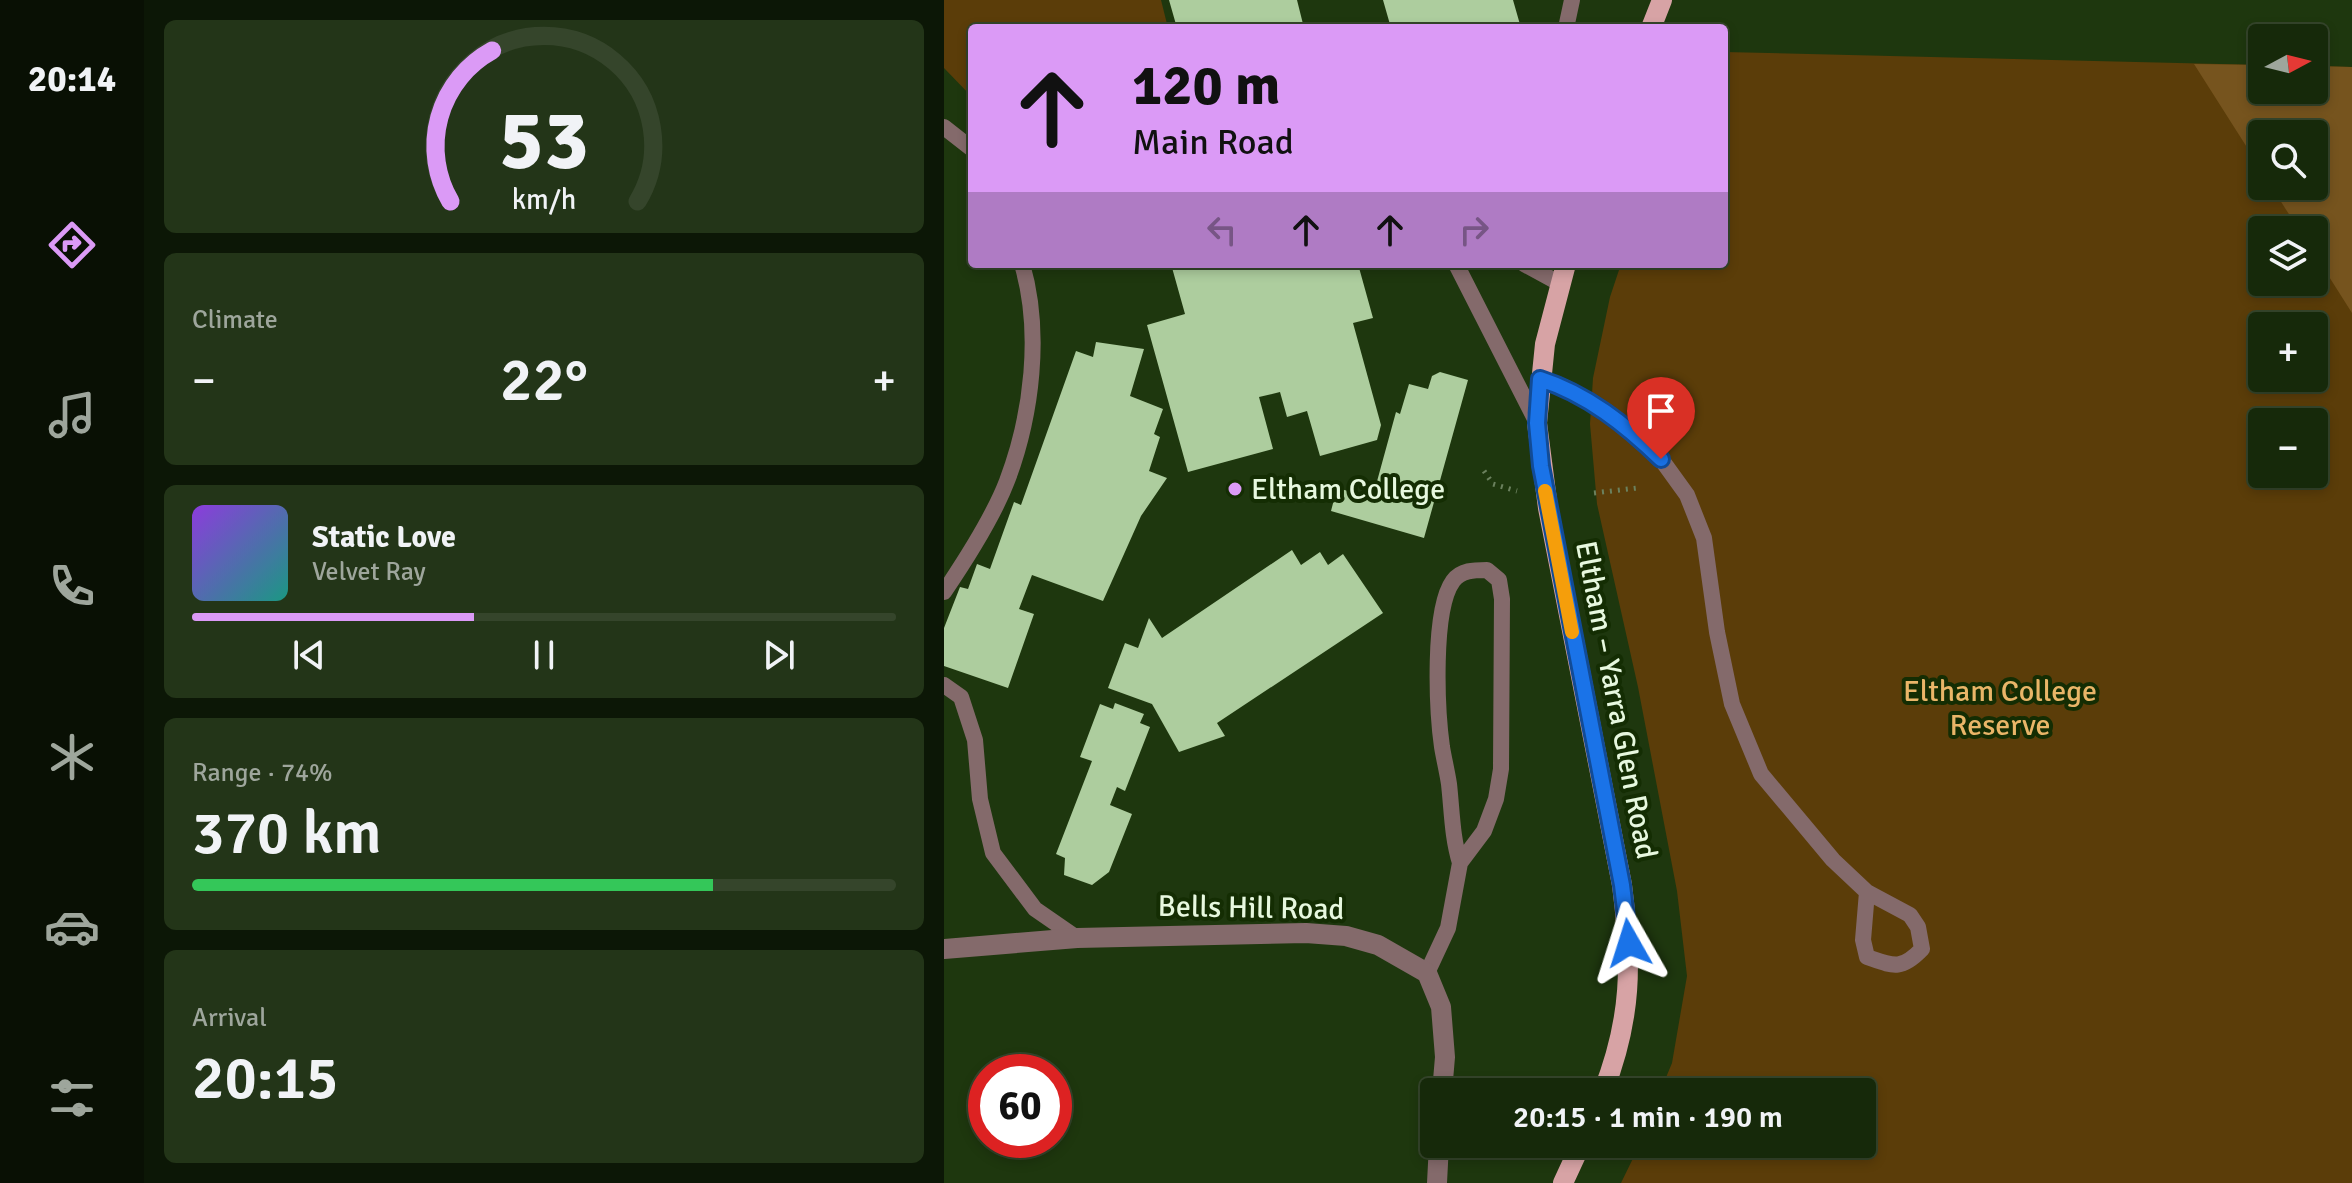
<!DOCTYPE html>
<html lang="en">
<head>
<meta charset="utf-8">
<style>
	body { margin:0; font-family:Signika,sans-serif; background:#233518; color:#f1f3f6; height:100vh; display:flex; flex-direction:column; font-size:30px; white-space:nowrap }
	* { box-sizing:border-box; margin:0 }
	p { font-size:26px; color:#9ea69c }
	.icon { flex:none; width:44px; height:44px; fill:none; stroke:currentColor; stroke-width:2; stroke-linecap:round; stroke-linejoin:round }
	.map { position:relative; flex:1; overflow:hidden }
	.side { display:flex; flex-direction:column; gap:20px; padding:20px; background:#0c1706; width:800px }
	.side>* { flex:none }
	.guide { position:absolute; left:24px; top:24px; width:760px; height:244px; border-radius:8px; box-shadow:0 4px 12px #0003,0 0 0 2px #35452b; background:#db9af6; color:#111; overflow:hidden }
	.needle { width:52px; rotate:83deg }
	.controls { position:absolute; left:1304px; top:24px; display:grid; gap:16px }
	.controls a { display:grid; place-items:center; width:80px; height:80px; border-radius:8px; background:#16290a; box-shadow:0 4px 12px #0003,0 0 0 2px #35452b; font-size:40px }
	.speed { position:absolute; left:24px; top:1054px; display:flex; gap:16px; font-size:40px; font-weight:700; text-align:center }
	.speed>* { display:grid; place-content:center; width:104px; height:104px; border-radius:50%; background:#16290a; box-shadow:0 4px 12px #0003,0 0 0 2px #35452b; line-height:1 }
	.speed .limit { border:12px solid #d22; background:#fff; color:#111 }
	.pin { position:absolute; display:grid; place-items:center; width:68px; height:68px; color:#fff; margin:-82px -34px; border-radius:50% 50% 50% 0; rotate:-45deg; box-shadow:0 0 8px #0007 }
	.pin .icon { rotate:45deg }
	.me { position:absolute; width:88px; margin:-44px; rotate:354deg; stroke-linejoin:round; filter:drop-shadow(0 0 6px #0008) }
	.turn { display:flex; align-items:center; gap:28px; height:168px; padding:0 32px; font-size:36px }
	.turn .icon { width:104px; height:104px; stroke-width:2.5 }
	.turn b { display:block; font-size:56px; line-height:68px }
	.lanes { display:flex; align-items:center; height:76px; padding:0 32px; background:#0003; justify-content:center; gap:40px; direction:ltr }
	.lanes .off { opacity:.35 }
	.big { font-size:60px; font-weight:600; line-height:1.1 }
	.side .tile { flex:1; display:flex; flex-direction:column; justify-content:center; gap:12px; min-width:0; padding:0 28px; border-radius:12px; background:#233518 }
	.side .dial { align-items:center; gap:0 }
	.dial svg { height:208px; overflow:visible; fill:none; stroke:#35452b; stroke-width:7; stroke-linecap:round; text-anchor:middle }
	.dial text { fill:#f1f3f6; stroke:none }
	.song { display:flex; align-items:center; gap:24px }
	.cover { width:96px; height:96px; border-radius:12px; background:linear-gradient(135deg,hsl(270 70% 55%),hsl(170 70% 35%)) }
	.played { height:8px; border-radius:4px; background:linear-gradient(90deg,#db9af6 40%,#35452b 40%) }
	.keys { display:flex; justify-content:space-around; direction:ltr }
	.heat { display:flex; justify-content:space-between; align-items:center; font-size:44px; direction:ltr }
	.charge { height:12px; border-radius:6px; background:linear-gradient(90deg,#34c759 74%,#35452b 0) }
	.trip { position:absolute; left:476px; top:1078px; width:456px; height:80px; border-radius:8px; background:#16290a; box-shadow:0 4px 12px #0003,0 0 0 2px #35452b; font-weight:600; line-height:80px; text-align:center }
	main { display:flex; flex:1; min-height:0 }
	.tabs { display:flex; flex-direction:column; width:144px; justify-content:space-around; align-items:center; background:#091004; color:#9ea69c }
	.tabs .icon { width:56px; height:56px }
	.tabs .active { color:#db9af6 }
	.tabs b { font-size:36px; color:#f1f3f6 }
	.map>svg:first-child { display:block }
</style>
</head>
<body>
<main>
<nav class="tabs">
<b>20:14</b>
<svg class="icon active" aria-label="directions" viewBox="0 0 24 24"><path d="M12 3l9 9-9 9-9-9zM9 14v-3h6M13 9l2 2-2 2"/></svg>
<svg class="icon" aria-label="music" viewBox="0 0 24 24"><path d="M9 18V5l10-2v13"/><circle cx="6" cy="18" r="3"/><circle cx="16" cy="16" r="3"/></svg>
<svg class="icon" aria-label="phone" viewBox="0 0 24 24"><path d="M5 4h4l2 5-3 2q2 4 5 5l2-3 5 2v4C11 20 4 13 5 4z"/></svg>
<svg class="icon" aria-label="climate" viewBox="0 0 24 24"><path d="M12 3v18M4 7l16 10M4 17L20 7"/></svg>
<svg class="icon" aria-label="car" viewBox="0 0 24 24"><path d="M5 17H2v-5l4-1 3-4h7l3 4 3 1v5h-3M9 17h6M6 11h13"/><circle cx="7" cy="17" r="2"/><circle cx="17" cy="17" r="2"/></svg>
<svg class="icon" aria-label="filters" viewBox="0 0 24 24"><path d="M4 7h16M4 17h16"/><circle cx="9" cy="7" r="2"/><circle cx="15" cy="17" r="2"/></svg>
</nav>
<section class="side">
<div class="tile dial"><svg viewBox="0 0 100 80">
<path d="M14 69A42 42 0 1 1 86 69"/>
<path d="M14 69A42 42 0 0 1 30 11" stroke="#db9af6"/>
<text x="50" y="56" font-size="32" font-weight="700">53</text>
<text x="50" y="72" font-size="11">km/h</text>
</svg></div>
<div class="tile"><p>Climate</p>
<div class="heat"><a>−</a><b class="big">22°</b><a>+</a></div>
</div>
<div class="tile">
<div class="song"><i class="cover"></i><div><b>Static Love</b><p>Velvet Ray</p></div></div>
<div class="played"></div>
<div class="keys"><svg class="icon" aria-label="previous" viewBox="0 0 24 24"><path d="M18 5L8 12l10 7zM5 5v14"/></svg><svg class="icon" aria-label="pause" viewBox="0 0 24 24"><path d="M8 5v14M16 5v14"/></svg><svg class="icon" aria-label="next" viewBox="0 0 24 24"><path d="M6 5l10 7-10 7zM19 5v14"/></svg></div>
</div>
<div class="tile"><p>Range · 74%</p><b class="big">370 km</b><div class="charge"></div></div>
<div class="tile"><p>Arrival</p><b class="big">20:15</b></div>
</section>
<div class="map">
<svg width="1408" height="1183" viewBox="0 0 1408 1183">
	<rect width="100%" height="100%" fill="#1e370e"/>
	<path fill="#5b3d09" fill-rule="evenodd" d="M0 0H217L224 28H28V97L0 68Z
		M780 52 1318 65V90H1370V66L1408 67V1183H677L696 1144H918V1092H716L728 1063 743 976 733 891 694 687 653 504 646 424 649 378 666 297 677 264H780ZM1318 134H1370V186H1318ZM1318 230H1370V282H1318ZM1318 326H1370V378H1318ZM1318 422H1370V474H1318Z"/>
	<path fill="#76541e" d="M1250 64 1318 65V90H1370V66L1408 67V313L1370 253V230H1355L1327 186H1370V134H1318V171Z"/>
	<path fill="#adcd9e" d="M225 0H353L360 28H233Z
		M439 0H569L577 28H447Z
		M227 264H414L429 318 409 323 437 425 433 440 376 456 363 411 343 417 336 392 315 397 329 449 244 472 203 325 241 314Z
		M152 342 200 349 186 396 219 409 210 434 216 437 205 471 223 478 197 516 159 601 88 575 75 609 90 614 64 688 0 666V628L16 587 24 589 33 564 46 569 70 502 77 505 132 351 149 357Z
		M496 372 524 380 480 538 387 511 393 488 419 495 423 482 432 485 452 412 456 414 465 384 484 389 488 376Z
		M348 550 357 565 376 552 384 565 399 554 439 613 273 723 281 736 235 752 208 704 164 688 181 643 194 648 205 618 218 638Z
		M171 703 200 714 196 723 206 727 181 791 173 787 166 805 188 814 165 872 148 885 120 875 121 858 112 854 148 761 136 757 156 704 169 709Z"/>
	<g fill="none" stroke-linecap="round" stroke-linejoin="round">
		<path stroke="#6b815e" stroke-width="5" stroke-dasharray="2 6" stroke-linecap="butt" d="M540 471 549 484 573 491
			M650 493 693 488"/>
		<path stroke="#846a6b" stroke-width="16" d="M622 28 628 0
			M0 127 28 149
			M512 264 593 423
			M580 264 615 283
			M596 379 621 387 685 428 717 459 743 495 760 538 773 632 788 704 817 774 889 860 923 892 966 915 974 927 978 949C957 971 949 966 923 957L919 940 923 892
			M0 592C21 561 50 515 63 481 88 415 98 332 78 264
			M0 685 17 697 31 740 36 799 49 853 91 909 133 938
			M483 973 504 928 516 863 540 831 552 799 557 769 558 599 555 580 543 570C530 570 517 570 509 581 488 610 493 711 498 747 500 759 503 771 505 784 508 811 508 837 516 863"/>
		<path stroke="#846a6b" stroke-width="20" d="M0 949 133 938 362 933 402 936 434 945 483 973 497 1007 501 1057 498 1092
			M493 1183 495 1144"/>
		<path stroke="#d7a3a5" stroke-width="20" d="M707 28 718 0
			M622 264 601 344 593 423 604 508 678 885C688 963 688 1018 659 1092
			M619 1183 637 1144"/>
	</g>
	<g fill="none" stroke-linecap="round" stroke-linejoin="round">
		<defs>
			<path id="route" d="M685 943 678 885 597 466 593 423 596 379C643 394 682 425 717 459"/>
		</defs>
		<use href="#route" stroke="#114b97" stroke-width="20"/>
		<use href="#route" stroke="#1a73e8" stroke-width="14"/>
		<path stroke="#f59e0b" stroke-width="14" d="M601 491 628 632"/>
	</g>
	<circle fill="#db9af6" stroke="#142d03" stroke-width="3" cx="291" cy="489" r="8"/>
	<g text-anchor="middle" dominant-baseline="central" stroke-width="8" stroke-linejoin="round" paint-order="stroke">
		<g font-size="30" fill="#e7f8df" stroke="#142d03" text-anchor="start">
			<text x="307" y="489">Eltham College</text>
		</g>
		<g font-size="30" fill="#e9b568" stroke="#142d03">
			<text x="1056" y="691">Eltham College<tspan x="1056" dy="34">Reserve</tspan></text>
		</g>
		<g font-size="30" fill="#e7f8df" stroke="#142d03">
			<text transform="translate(672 700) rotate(79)">Eltham – Yarra Glen Road</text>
			<text transform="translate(307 908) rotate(1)">Bells Hill Road</text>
		</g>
	</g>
</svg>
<div class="controls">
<a><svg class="needle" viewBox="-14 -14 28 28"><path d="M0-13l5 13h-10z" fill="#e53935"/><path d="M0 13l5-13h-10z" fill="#9ea69c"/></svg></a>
<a><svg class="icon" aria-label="search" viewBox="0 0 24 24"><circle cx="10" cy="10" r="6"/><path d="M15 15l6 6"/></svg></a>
<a><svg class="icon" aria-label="layers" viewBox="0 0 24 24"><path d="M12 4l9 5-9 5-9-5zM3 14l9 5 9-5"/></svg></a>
<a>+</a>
<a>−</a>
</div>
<div class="speed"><div class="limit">60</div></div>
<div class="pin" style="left:717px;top:459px;background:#d93025"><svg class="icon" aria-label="arrive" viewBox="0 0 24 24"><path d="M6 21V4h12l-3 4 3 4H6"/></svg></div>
<svg class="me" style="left:685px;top:943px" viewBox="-20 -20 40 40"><path d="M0-17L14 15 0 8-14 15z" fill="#1a73e8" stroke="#fff" stroke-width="4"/></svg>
<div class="trip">20:15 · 1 min · 190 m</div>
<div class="guide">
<div class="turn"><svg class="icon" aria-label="ahead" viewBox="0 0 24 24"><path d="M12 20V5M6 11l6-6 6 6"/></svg><div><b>120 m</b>Main Road</div></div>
<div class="lanes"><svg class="icon off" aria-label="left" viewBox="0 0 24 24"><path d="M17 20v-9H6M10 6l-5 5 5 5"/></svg><svg class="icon" aria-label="ahead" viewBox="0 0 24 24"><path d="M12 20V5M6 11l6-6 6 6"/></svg><svg class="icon" aria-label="ahead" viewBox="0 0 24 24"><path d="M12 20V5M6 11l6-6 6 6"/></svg><svg class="icon off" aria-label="right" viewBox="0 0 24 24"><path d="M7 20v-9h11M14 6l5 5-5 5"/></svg></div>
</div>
</div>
</main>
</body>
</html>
